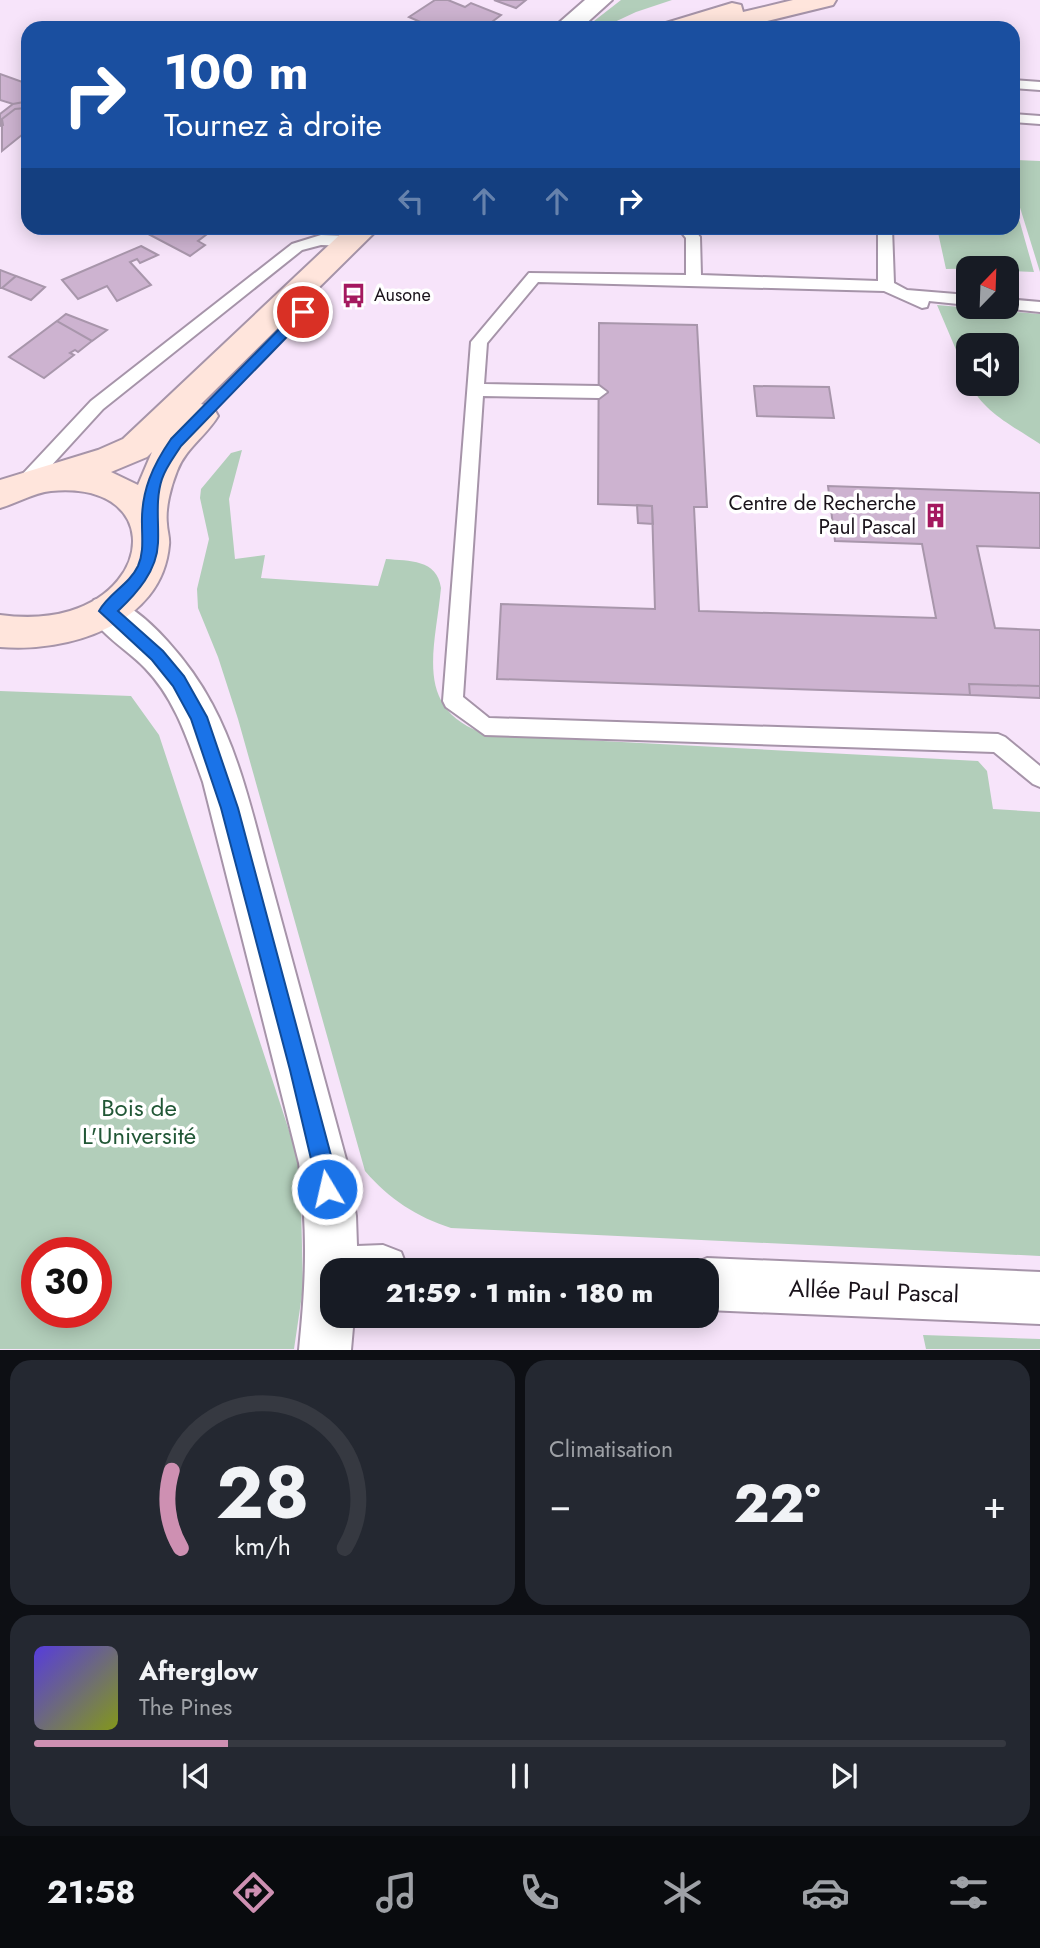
<!DOCTYPE html>
<html lang="fr">
<head>
<meta charset="utf-8">
<style>
	body { margin:0; font-family:Jost,sans-serif; background:#242831; color:#f1f3f6; height:100vh; display:flex; flex-direction:column; font-size:26px; white-space:nowrap }
	* { box-sizing:border-box; margin:0 }
	p { font-size:23px; color:#9ea1a6 }
	.icon { flex:none; width:38px; height:38px; fill:none; stroke:currentColor; stroke-width:2; stroke-linecap:round; stroke-linejoin:round }
	.map { position:relative; height:1350px; overflow:hidden }
	.side { display:flex; flex-direction:column; gap:10px; padding:10px; background:#0d0f14; flex:1 }
	.side>* { flex:none }
	.guide { position:absolute; left:21px; top:21px; width:999px; height:214px; border-radius:21px; box-shadow:0 4px 18px #0003; background:#1a4fa0; color:#fff; overflow:hidden }
	.needle { width:46px; rotate:23deg }
	.buttons { position:absolute; left:956px; top:256px; display:grid; gap:14px }
	.buttons a { display:grid; place-items:center; width:63px; height:63px; border-radius:14px; background:#171b24; box-shadow:0 4px 18px #0003; font-size:35px }
	.speed { position:absolute; left:21px; top:1237px; display:flex; gap:14px; font-size:35px; font-weight:700; text-align:center }
	.speed>* { display:grid; place-content:center; width:91px; height:91px; border-radius:50%; background:#171b24; box-shadow:0 4px 18px #0003; line-height:1 }
	.speed .limit { border:10px solid #d22; background:#fff; color:#111 }
	.pin { position:absolute; display:grid; place-items:center; width:60px; height:60px; color:#fff; margin:-30px; border:4px solid #fff; border-radius:50%; box-shadow:0 2px 7px #0007 }
	.me { position:absolute; width:77px; margin:-38px; rotate:351deg; stroke-linejoin:round; filter:drop-shadow(0 0 5px #0008) }
	.turn { display:flex; align-items:center; gap:24px; height:147px; padding:0 28px; font-size:32px }
	.turn .icon { width:91px; height:91px; stroke-width:2.5 }
	.turn b { display:block; font-size:49px; line-height:60px }
	.lanes { display:flex; align-items:center; height:66px; padding:0 28px; background:#0003; justify-content:center; gap:35px; direction:ltr }
	.lanes .off { opacity:.35 }
	.big { font-size:52px; font-weight:800; line-height:1.1 }
	.side .widget { flex:1; display:flex; flex-direction:column; justify-content:center; gap:10px; min-width:0; padding:0 24px; border-radius:21px; background:#242831 }
	.side .dial { align-items:center; gap:0 }
	.dial svg { height:182px; overflow:visible; fill:none; stroke:#363941; stroke-width:7; stroke-linecap:round; text-anchor:middle }
	.dial text { fill:#f1f3f6; stroke:none }
	.song { display:flex; align-items:center; gap:21px }
	.cover { width:84px; height:84px; border-radius:10px; background:linear-gradient(135deg,hsl(250 70% 55%),hsl(70 70% 35%)) }
	.played { height:7px; border-radius:4px; background:linear-gradient(90deg,#ce90b2 20%,#363941 20%) }
	.keys { display:flex; justify-content:space-around; direction:ltr }
	.heat { display:flex; justify-content:space-between; align-items:center; font-size:38px; direction:ltr }
	.side .tiles { flex:1; display:grid; gap:10px; grid-template-columns:1fr 1fr }
	.widget:last-child { grid-column:span 2 }
	.trip { position:absolute; left:320px; top:1258px; width:399px; height:70px; border-radius:21px; background:#171b24; box-shadow:0 4px 18px #0003; font-weight:800; line-height:70px; text-align:center }
	.tabs { display:flex; height:112px; justify-content:space-around; align-items:center; background:#090b0e; color:#9ea1a6 }
	.tabs .icon { width:49px; height:49px }
	.tabs .active { color:#ce90b2 }
	.tabs b { font-size:32px; color:#f1f3f6 }
	.map>svg:first-child { display:block }
</style>
</head>
<body>
<div class="map">
<svg width="1040" height="1350" viewBox="0 0 1040 1350">
	<rect width="100%" height="100%" fill="#f7e4fa"/>
	<path fill="#b2ceba" fill-rule="evenodd" d="M621 0H672L636 12 606 26 594 21Z
		M1013 160 1040 161V272L1013 185Z
		M1013 198 1034 272 1006 271V268L946 269 937 228H1013Z
		M937 305 1040 314V444C1015 427 982 412 970 383H1006V345H968V378Z
		M242 450 229 499 235 559 265 555 261 578 378 586 386 559C409 561 437 559 441 588 435 651 412 711 489 735L978 761 987 771 993 809 1040 812V1256L451 1228C417 1217 389 1199 365 1171L238 719 218 657 198 608 197 589 209 539 200 498 201 489 231 453Z
		M0 691 131 696 159 735 300 1164 303 1288 294 1349H0ZM37 1253H96V1312H37Z
		M923 1335 1040 1339V1349H926Z"/>
	<path fill="#cdb3d0" stroke="#a896ab" stroke-width="2" d="M435 0H448L465 7 471 3 501 15 484 28H434L409 17Z
		M494 0H526L516 8Z
		M0 74 28 84V130L2 151V119L15 109 25 108 24 102 13 104 0 100Z
		M24 102 25 108 15 109 2 119 3 125 0 126V114L13 104Z
		M137 228H215L198 241 205 245 190 256Z
		M141 246 158 255 140 263 137 259 130 262 151 285 117 301 107 286 78 299 62 280Z
		M0 270 16 276 2 288H0Z
		M16 276 45 287 31 300 2 288Z
		M66 314 107 330 92 341 57 321Z
		M57 321 92 341 78 352 75 350 70 353 74 355 44 378 9 357Z
		M599 323 697 325 707 507H694L699 611 936 618 922 544 835 541 828 486 1040 493V548L977 546 995 628 1040 630V686L969 684 970 695 497 679 501 604 655 609 652 506 598 504Z
		M754 386 829 387 834 418 757 416Z
		M637 505 652 506 653 524 638 523Z
		M969 684 1040 686V698L970 695Z"/>
	<g fill="none" stroke-linecap="round" stroke-linejoin="round">
		<defs>
			<path id="service" d="M1013 80 1040 82V90L1013 88Z
				M1013 114 1040 116V124L1013 122Z
				M678 228H693L700 237 701 275 878 281V228H892L894 283 907 290 968 295V305L929 301 927 307 922 308 884 291 538 282 487 343 484 384 599 386 607 392 599 398 483 396 463 697 489 718 998 734 1005 737 1040 766V787L1033 784 994 752 485 735 446 707 443 701 471 342 529 273 686 275V238Z
				M321 235 351 236 358 241 351 246 321 245 302 250 103 409 29 490H17L14 485 17 480 91 401 292 244Z
				M1006 299 1040 302V312L1001 308 1006 306Z"/>
			<path id="minor" d="M585 0H612L581 28H553Z
				M107 596C147 609 193 667 212 704 242 760 255 825 272 886 297 978 322 1071 347 1163L356 1216 357 1246 383 1245 401 1252 408 1270H332V1316H354L351 1350H299C306 1281 308 1232 299 1163L203 782C188 741 176 700 145 668 127 649 100 635 88 611L94 600Z
				M707 1258 1040 1272V1324L707 1310V1270H687L689 1266Z"/>
			<path id="secondary" d="M793 0H836L833 5 739 28H662L666 23 732 3 741 5 743 12Z
				M347 228H379L201 404 213 407 218 416C206 436 185 449 177 471 171 486 165 508 167 524 167 530 170 538 169 545 162 625 67 653 0 647V615C23 618 47 618 70 611 156 585 158 481 51 491 33 493 17 503 0 508V480L98 450 123 439ZM152 452 138 485 111 472 147 457Z"/>
		</defs>
		<use href="#service" stroke="#a694a9" stroke-width="4"/>
		<use href="#minor" stroke="#a694a9" stroke-width="4"/>
		<use href="#secondary" stroke="#a694a9" stroke-width="4"/>
		<use href="#service" fill="#fff" fill-rule="evenodd"/>
		<use href="#minor" fill="#fff" fill-rule="evenodd"/>
		<use href="#secondary" fill="#ffe5dc" fill-rule="evenodd"/>
	</g>
	<path fill="#1a73e8" stroke="#114b97" stroke-width="2" d="M303 308 310 312 308 315 181 446C174 457 166 467 162 479 155 500 159 522 158 543 157 571 137 593 118 611L163 651 184 676 207 717 238 808 333 1163 337 1189 334 1197 327 1200 320 1197 290 1070 221 808 191 719 173 686 152 660 99 611C109 593 129 585 138 566 144 552 142 539 142 524 141 491 153 465 171 439L299 309Z"/>
	<defs>
		<symbol id="bus-bare" viewBox="-9 -9 18 18"><path d="M-5-6H5V4H4V6H2V4H-2V6H-4V4H-5ZM-3.5-4V0h7V-4ZM-3.5 1.2v1.5H-2V1.2ZM2 1.2v1.5H3.5V1.2Z" fill="#a4185f" stroke="#fff" stroke-width="2.5" paint-order="stroke"/></symbol>
		<symbol id="building-bare" viewBox="-9 -9 18 18"><path d="M-4-6H4V6H1V3H-1V6H-4ZM-2.5-4.3h1.7v1.8h-1.7ZM.8-4.3h1.7v1.8H.8ZM-2.5-1h1.7V.8h-1.7ZM.8-1h1.7V.8H.8Z" fill="#a4185f" stroke="#fff" stroke-width="2.5" paint-order="stroke"/></symbol>
	</defs>
	<g fill-rule="evenodd">
		<use href="#bus-bare" x="336" y="278" width="35" height="35"/>
		<use href="#building-bare" x="918" y="498" width="35" height="35"/>
	</g>
	<g text-anchor="middle" dominant-baseline="central" stroke-width="7" stroke-linejoin="round" paint-order="stroke">
		<g font-size="18" fill="#1a131b" stroke="#fff" text-anchor="start">
			<text x="374" y="295">Ausone</text>
		</g>
		<g font-size="21" fill="#1a131b" stroke="#fff" text-anchor="end">
			<text x="916" y="503">Centre de Recherche<tspan x="916" dy="24">Paul Pascal</tspan></text>
		</g>
		<g font-size="24" fill="#215736" stroke="#fff">
			<text x="139" y="1107">Bois de<tspan x="139" dy="28">L'Université</tspan></text>
		</g>
		<g font-size="24" fill="#1a131b" stroke="#fff">
			<text transform="translate(874 1291) rotate(2)">Allée Paul Pascal</text>
		</g>
	</g>
</svg>
<div class="buttons">
<a><svg class="needle" viewBox="-14 -14 28 28"><path d="M0-13l5 13h-10z" fill="#e53935"/><path d="M0 13l5-13h-10z" fill="#9ea1a6"/></svg></a>
<a><svg class="icon" aria-label="sound" viewBox="0 0 24 24"><path d="M4 9h4l5-4v14l-5-4H4zM17 9q2 3 0 6"/></svg></a>
</div>
<div class="speed"><div class="limit">30</div></div>
<div class="pin" style="left:303px;top:312px;background:#d93025"><svg class="icon" aria-label="arrive" viewBox="0 0 24 24"><path d="M6 21V4h12l-3 4 3 4H6"/></svg></div>
<svg class="me" style="left:327px;top:1189px" viewBox="-20 -20 40 40"><circle r="17" fill="#1a73e8" stroke="#fff" stroke-width="3"/><path d="M0-11L8 9 0 5-8 9z" fill="#fff"/></svg>
<div class="trip">21:59 · 1 min · 180 m</div>
<div class="guide">
<div class="turn"><svg class="icon" aria-label="right" viewBox="0 0 24 24"><path d="M7 20v-9h11M14 6l5 5-5 5"/></svg><div><b>100 m</b>Tournez à droite</div></div>
<div class="lanes"><svg class="icon off" aria-label="left" viewBox="0 0 24 24"><path d="M17 20v-9H6M10 6l-5 5 5 5"/></svg><svg class="icon off" aria-label="ahead" viewBox="0 0 24 24"><path d="M12 20V5M6 11l6-6 6 6"/></svg><svg class="icon off" aria-label="ahead" viewBox="0 0 24 24"><path d="M12 20V5M6 11l6-6 6 6"/></svg><svg class="icon" aria-label="right" viewBox="0 0 24 24"><path d="M7 20v-9h11M14 6l5 5-5 5"/></svg></div>
</div>
</div>
<section class="side">
<div class="tiles">
<div class="widget dial"><svg viewBox="0 0 100 80">
<path d="M14 69A42 42 0 1 1 86 69"/>
<path d="M14 69A42 42 0 0 1 10 35" stroke="#ce90b2"/>
<text x="50" y="56" font-size="32" font-weight="700">28</text>
<text x="50" y="72" font-size="11">km/h</text>
</svg></div>
<div class="widget"><p>Climatisation</p>
<div class="heat"><a>−</a><b class="big">22°</b><a>+</a></div>
</div>
<div class="widget">
<div class="song"><i class="cover"></i><div><b>Afterglow</b><p>The Pines</p></div></div>
<div class="played"></div>
<div class="keys"><svg class="icon" aria-label="previous" viewBox="0 0 24 24"><path d="M18 5L8 12l10 7zM5 5v14"/></svg><svg class="icon" aria-label="pause" viewBox="0 0 24 24"><path d="M8 5v14M16 5v14"/></svg><svg class="icon" aria-label="next" viewBox="0 0 24 24"><path d="M6 5l10 7-10 7zM19 5v14"/></svg></div>
</div>
</div>
</section>
<nav class="tabs">
<b>21:58</b>
<svg class="icon active" aria-label="directions" viewBox="0 0 24 24"><path d="M12 3l9 9-9 9-9-9zM9 14v-3h6M13 9l2 2-2 2"/></svg>
<svg class="icon" aria-label="music" viewBox="0 0 24 24"><path d="M9 18V5l10-2v13"/><circle cx="6" cy="18" r="3"/><circle cx="16" cy="16" r="3"/></svg>
<svg class="icon" aria-label="phone" viewBox="0 0 24 24"><path d="M5 4h4l2 5-3 2q2 4 5 5l2-3 5 2v4C11 20 4 13 5 4z"/></svg>
<svg class="icon" aria-label="climate" viewBox="0 0 24 24"><path d="M12 3v18M4 7l16 10M4 17L20 7"/></svg>
<svg class="icon" aria-label="car" viewBox="0 0 24 24"><path d="M5 17H2v-5l4-1 3-4h7l3 4 3 1v5h-3M9 17h6M6 11h13"/><circle cx="7" cy="17" r="2"/><circle cx="17" cy="17" r="2"/></svg>
<svg class="icon" aria-label="filters" viewBox="0 0 24 24"><path d="M4 7h16M4 17h16"/><circle cx="9" cy="7" r="2"/><circle cx="15" cy="17" r="2"/></svg>
</nav>
</body>
</html>
